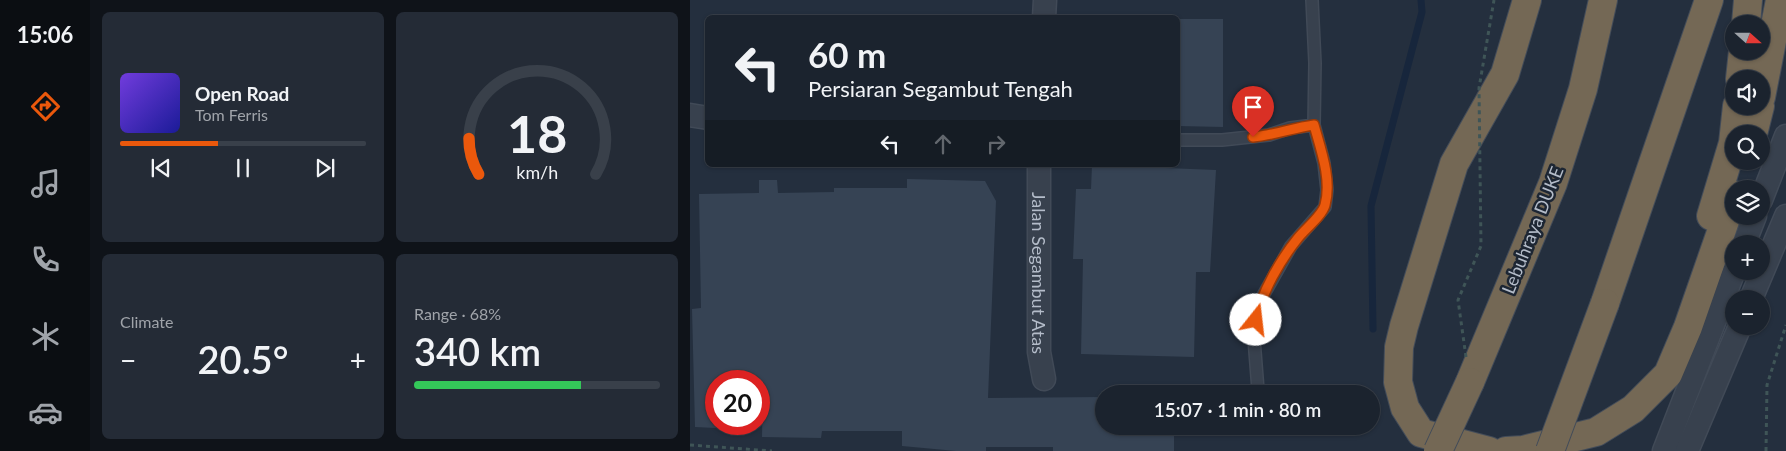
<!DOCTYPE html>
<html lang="en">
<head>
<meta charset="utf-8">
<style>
	body { margin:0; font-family:Lato,sans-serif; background:#242b36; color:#f1f3f6; height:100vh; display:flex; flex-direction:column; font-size:19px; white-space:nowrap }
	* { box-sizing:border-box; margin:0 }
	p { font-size:16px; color:#a0a4aa }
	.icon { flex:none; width:28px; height:28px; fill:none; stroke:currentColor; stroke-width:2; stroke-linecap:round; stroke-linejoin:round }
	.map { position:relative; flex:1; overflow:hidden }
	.panel { display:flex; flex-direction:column; gap:12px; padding:12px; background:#0f1319; width:600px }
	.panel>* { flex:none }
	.hud { position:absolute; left:15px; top:15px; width:475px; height:152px; border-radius:8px; box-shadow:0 1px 4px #0004,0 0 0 1px #39404a; background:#1b232e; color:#f1f3f6; overflow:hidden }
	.needle { width:32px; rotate:111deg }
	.controls { position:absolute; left:1035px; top:15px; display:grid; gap:10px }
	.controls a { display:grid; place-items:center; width:45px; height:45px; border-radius:50%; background:#1b232e; box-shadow:0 1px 4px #0004,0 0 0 1px #39404a; font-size:25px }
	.speed { position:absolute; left:15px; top:370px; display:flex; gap:10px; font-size:25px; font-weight:700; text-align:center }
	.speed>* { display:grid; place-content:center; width:65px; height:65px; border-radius:50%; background:#1b232e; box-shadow:0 1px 4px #0004,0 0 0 1px #39404a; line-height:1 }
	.speed .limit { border:8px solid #d22; background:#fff; color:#111 }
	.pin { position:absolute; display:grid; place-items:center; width:42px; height:42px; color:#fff; margin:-51px -21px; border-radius:50% 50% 50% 0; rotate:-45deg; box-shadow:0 0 5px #0007 }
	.pin .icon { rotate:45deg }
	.me { position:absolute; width:55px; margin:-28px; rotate:16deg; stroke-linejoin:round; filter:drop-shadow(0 0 4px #0008) }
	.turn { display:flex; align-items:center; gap:18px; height:105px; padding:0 20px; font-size:22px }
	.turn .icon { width:65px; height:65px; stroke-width:2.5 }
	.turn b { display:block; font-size:35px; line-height:42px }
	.lanes { display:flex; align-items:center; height:48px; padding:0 20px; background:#0003; justify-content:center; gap:25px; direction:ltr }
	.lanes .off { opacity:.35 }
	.big { font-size:38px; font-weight:600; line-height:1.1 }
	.panel .tile { flex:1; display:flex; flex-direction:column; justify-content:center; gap:8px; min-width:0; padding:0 18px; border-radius:8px; background:#242b36 }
	.panel .dial { align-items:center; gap:0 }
	.dial svg { height:130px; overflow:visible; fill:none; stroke:#39404a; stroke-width:7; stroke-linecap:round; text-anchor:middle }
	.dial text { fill:#f1f3f6; stroke:none }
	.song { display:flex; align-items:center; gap:15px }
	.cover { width:60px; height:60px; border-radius:8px; background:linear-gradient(135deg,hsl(260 70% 55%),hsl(240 70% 35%)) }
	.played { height:5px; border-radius:2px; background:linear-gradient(90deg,#ea580c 40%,#39404a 40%) }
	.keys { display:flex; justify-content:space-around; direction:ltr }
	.heat { display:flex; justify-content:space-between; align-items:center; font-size:28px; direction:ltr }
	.charge { height:8px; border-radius:4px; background:linear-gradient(90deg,#34c759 68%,#39404a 0) }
	.panel .tiles { flex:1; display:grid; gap:12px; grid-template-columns:repeat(2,1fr) }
	.trip { position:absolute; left:405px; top:385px; width:285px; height:50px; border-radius:25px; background:#1b232e; box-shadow:0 1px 4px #0004,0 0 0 1px #39404a; font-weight:600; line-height:50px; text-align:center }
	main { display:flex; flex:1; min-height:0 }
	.menu { display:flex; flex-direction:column; width:90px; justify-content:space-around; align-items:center; background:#0b0e12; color:#a0a4aa }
	.menu .icon { width:35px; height:35px }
	.menu .active { color:#ea580c }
	.menu b { font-size:22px; color:#f1f3f6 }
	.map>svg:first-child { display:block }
</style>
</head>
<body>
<main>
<nav class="menu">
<b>15:06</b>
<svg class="icon active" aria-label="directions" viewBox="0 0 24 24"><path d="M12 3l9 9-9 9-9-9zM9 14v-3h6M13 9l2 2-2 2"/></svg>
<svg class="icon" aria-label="music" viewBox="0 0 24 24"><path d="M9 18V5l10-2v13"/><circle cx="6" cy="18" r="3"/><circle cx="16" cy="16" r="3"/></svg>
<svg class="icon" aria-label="phone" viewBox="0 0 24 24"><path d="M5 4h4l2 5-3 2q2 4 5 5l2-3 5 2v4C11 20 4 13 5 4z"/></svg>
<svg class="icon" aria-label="climate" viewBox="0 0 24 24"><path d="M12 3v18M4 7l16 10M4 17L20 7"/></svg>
<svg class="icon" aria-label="car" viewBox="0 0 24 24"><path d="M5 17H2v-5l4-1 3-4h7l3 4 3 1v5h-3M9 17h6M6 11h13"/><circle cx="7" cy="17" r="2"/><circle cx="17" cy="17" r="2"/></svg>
</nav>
<section class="panel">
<div class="tiles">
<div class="tile">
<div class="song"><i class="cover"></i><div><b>Open Road</b><p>Tom Ferris</p></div></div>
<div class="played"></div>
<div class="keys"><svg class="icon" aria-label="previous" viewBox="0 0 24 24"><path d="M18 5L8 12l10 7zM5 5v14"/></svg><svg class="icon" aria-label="pause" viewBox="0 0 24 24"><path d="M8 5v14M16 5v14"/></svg><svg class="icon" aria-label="next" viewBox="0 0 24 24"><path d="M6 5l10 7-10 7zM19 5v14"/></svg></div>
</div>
<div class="tile dial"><svg viewBox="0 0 100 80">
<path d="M14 69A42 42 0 1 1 86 69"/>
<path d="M14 69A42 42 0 0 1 8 47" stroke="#ea580c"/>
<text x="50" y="56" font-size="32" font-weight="700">18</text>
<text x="50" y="72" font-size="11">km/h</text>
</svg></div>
<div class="tile"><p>Climate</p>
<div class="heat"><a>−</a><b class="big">20.5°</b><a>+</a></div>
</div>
<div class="tile"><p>Range · 68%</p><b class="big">340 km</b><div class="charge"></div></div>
</div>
</section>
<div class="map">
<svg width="1096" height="451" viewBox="0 0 1096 451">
	<rect width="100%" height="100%" fill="#242f3e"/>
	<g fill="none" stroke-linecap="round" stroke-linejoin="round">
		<path stroke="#17263c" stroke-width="7" d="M683 329 681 206 732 12 731 0"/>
	</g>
	<path fill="#364354" d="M488 19H533V127L488 126Z
		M402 165 526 170 520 272H506L504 357 391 354 393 259H383L386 189H401Z
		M217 179 295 181 306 201 298 398 414 397V426H484V451H363V447H296V451H266L212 446V431H132L131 438 72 437 73 381H26V428L5 427 2 309 11 308 9 194 69 193V180H87L88 193 144 192V188H217Z"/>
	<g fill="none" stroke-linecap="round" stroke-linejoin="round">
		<defs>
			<path id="lane" d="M488 140H532L579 135 600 128 624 125
				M568 390 564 339 570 301 601 246 635 207 637 190 634 163 624 125 625 63 622 0"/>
			<g id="street">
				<path d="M354 18 355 0"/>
				<path d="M0 115 18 118"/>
				<path id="s1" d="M349 165V352L354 379"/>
				<path d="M1071 200 1096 136"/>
				<path d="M1054 244 1065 216"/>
				<path d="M1061 299 1096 216"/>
				<path d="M974 451 1044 271"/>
				<path d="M997 451 1050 326"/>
			</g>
			<path id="highway" d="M1056 24 1058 0
				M1050 79 1053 51
				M1071 97 1090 0
				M1063 134 1070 106
				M1021 216 1043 143 1047 106
				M915 303 1019 0
				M780 382 863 183 893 89 913 0
				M799 451 731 433 715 408 708 382 709 347 714 326 764 164 815 74 837 0
				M816 451 833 450 906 432 943 409 978 374 998 327 1044 195"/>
		</defs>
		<use href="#lane" stroke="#414a57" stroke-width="14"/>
		<use href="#street" stroke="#414a57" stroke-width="25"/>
		<use href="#highway" stroke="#434c59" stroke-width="30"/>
		<path stroke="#3f5557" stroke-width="3" stroke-dasharray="4 4" stroke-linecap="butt" d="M0 445 82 451
			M1076 451 1077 385 1096 325"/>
		<use href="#lane" stroke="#38414e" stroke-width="11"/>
		<use href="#street" stroke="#38414e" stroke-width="22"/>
		<use href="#highway" stroke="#746855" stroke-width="28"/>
		<defs>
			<path id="highway-bridge" d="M748 451 780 382
				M860 451 915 303"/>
		</defs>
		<use href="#highway-bridge" stroke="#434c59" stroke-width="30" stroke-linecap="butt"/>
		<path stroke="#3f5557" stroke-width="3" stroke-dasharray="4 4" stroke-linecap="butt" d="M776 357 768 300 791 246 789 88 804 0"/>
		<use href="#highway-bridge" stroke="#746855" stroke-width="28"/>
	</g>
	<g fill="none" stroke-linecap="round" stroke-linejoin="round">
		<defs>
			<path id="route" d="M563 137C584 135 603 128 624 125 631 150 642 180 635 205 632 216 615 229 608 238 591 259 571 293 566 320"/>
		</defs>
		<use href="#route" stroke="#983908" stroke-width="12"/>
		<use href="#route" stroke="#ea580c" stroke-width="9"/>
	</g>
	<g text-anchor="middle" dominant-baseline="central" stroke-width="5" stroke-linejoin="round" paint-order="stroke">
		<g font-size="18" fill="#b4bcc9" stroke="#1d2633">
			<text transform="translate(842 230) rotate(-68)">Lebuhraya DUKE</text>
			<text stroke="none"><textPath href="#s1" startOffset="108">Jalan Segambut Atas</textPath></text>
		</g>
	</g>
</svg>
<div class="controls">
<a><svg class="needle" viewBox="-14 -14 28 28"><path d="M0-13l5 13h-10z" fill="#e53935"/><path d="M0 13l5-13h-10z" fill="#a0a4aa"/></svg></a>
<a><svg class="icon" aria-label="sound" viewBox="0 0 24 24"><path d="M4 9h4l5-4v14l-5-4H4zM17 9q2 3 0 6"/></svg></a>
<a><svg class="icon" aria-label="search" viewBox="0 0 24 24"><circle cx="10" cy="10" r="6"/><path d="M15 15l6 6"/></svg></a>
<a><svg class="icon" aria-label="layers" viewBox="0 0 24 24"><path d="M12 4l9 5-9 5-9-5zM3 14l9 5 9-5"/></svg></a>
<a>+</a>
<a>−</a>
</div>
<div class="speed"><div class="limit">20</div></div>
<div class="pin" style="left:563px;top:137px;background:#d93025"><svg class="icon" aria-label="arrive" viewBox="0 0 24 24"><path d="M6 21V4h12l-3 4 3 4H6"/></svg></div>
<svg class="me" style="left:566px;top:320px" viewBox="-20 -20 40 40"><circle r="19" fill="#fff"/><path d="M0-13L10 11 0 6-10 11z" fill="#ea580c"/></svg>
<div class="trip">15:07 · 1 min · 80 m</div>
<div class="hud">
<div class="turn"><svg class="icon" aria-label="left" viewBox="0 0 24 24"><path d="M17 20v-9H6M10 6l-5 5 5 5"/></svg><div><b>60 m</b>Persiaran Segambut Tengah</div></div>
<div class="lanes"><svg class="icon" aria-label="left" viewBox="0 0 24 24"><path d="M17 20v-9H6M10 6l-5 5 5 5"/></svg><svg class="icon off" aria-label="ahead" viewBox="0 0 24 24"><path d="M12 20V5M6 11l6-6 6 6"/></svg><svg class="icon off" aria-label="right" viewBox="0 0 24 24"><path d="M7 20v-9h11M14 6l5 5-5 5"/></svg></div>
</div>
</div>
</main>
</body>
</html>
